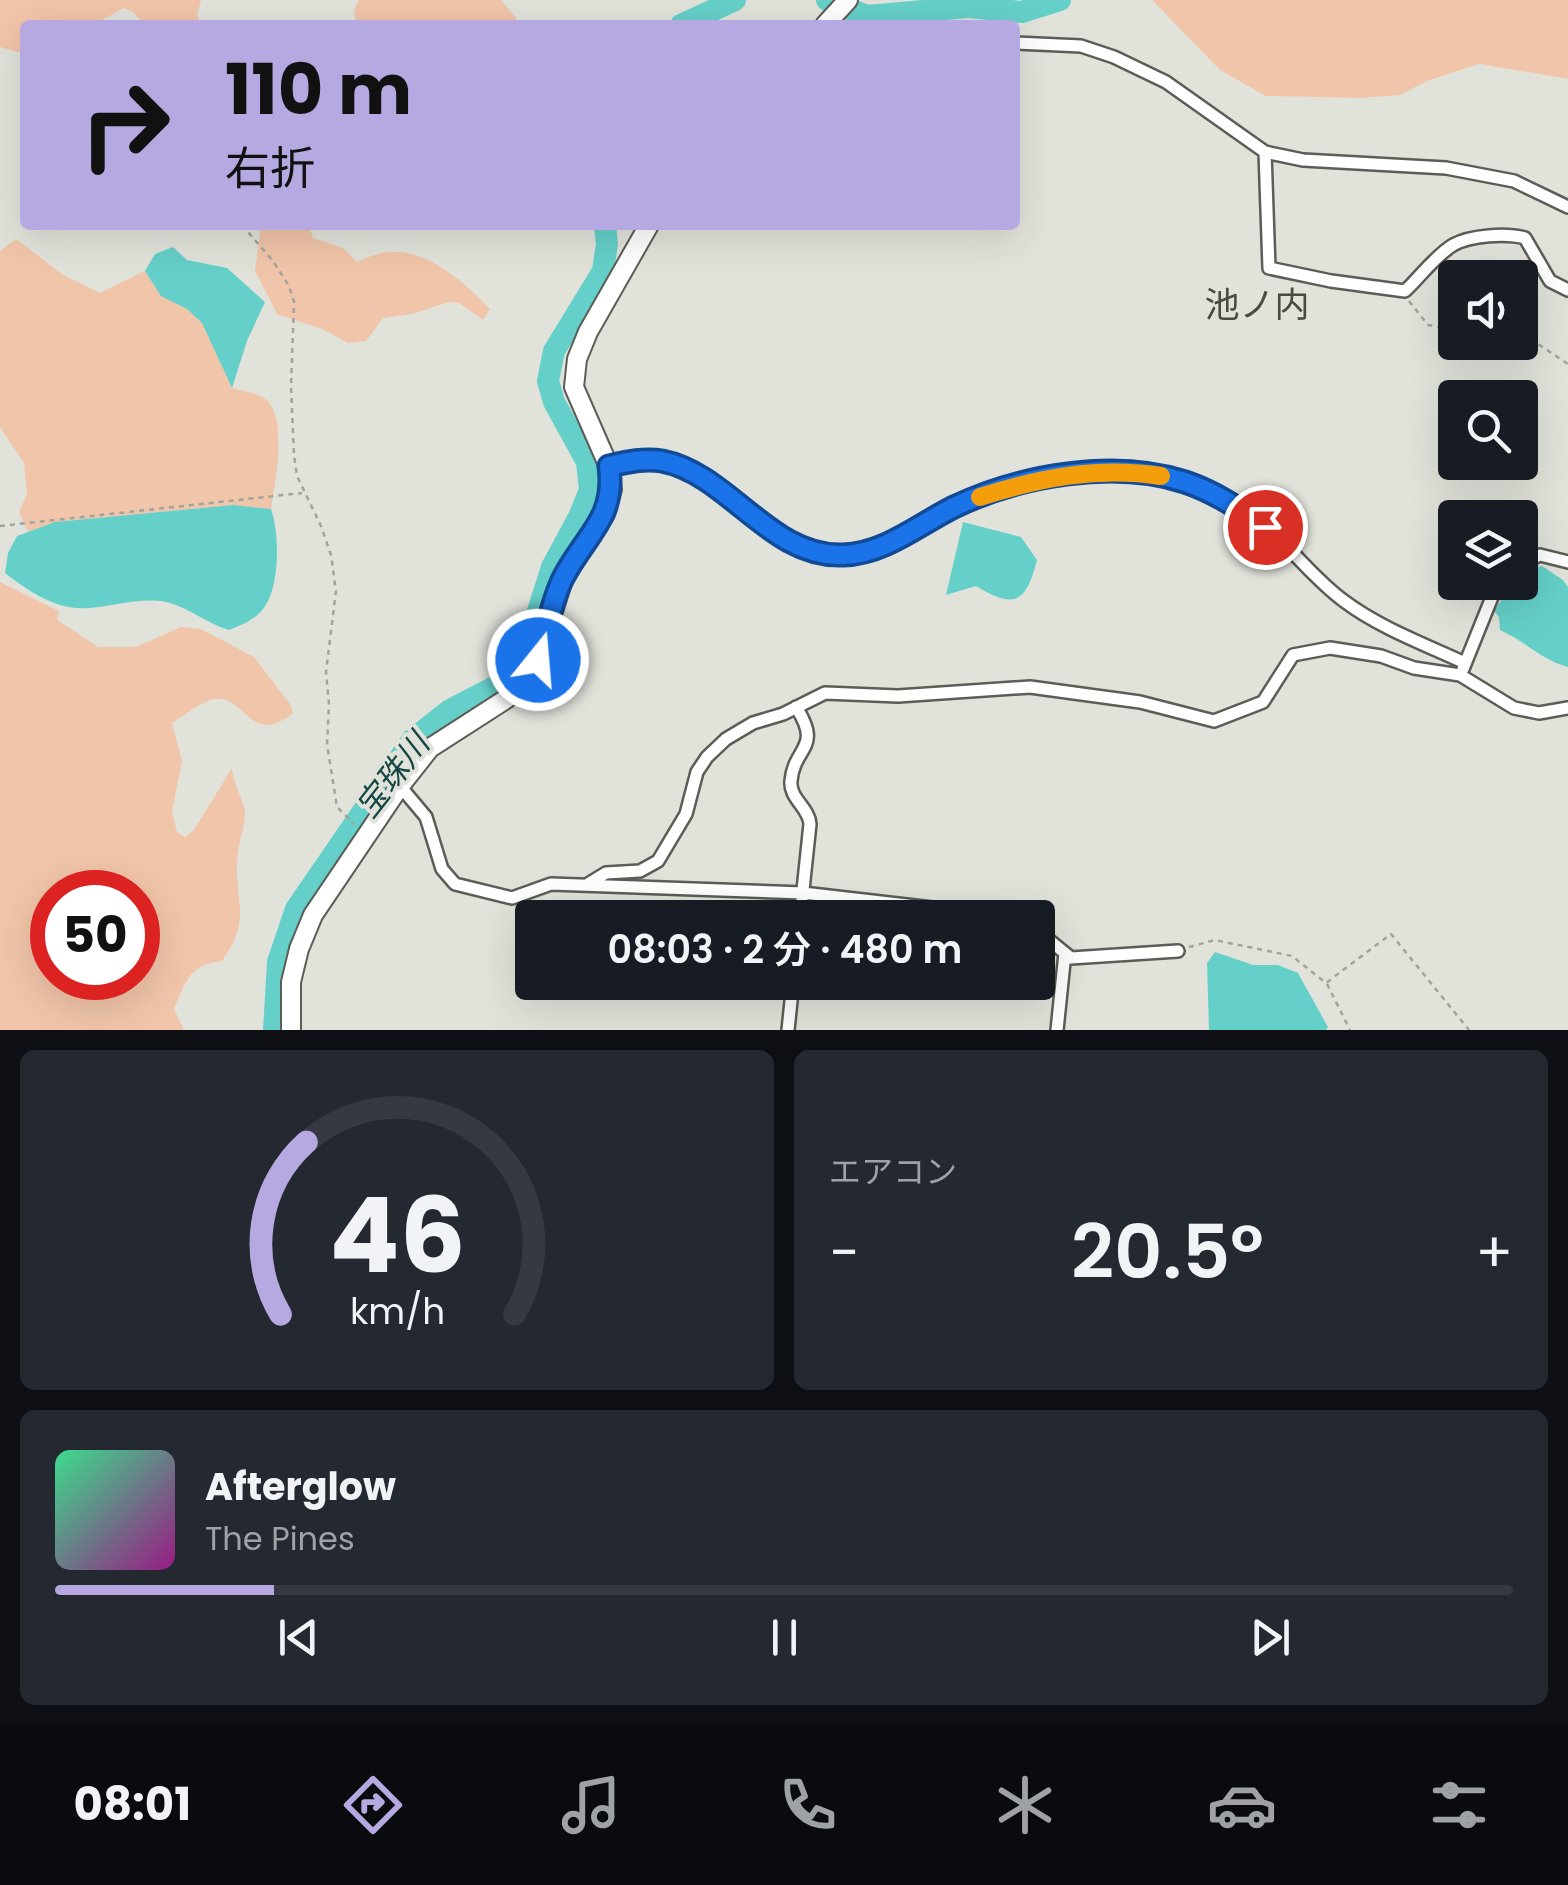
<!DOCTYPE html>
<html lang="ja">
<head>
<meta charset="utf-8">
<style>
	body { margin:0; font-family:Poppins,"Noto Sans JP",sans-serif; background:#242831; color:#f1f3f6; height:100vh; display:flex; flex-direction:column; font-size:38px; white-space:nowrap }
	* { box-sizing:border-box; margin:0 }
	p { font-size:32px; color:#9ea1a6 }
	.icon { flex:none; width:55px; height:55px; fill:none; stroke:currentColor; stroke-width:2; stroke-linecap:round; stroke-linejoin:round }
	.map { position:relative; height:1030px; overflow:hidden }
	.drawer { display:flex; flex-direction:column; gap:20px; padding:20px; background:#0d0f14; flex:1 }
	.drawer>* { flex:none }
	.hud { position:absolute; left:20px; top:20px; width:1000px; height:210px; border-radius:10px; box-shadow:0 10px 40px #0002; background:#b6a8e0; color:#111; overflow:hidden }
	.fabs { position:absolute; left:1438px; top:260px; display:grid; gap:20px }
	.fabs a { display:grid; place-items:center; width:100px; height:100px; border-radius:10px; background:#171b24; box-shadow:0 10px 40px #0002; font-size:50px }
	.speed { position:absolute; left:30px; top:870px; display:flex; gap:20px; font-size:50px; font-weight:700; text-align:center }
	.speed>* { display:grid; place-content:center; width:130px; height:130px; border-radius:50%; background:#171b24; box-shadow:0 10px 40px #0002; line-height:1 }
	.speed .limit { border:15px solid #d22; background:#fff; color:#111 }
	.pin { position:absolute; display:grid; place-items:center; width:85px; height:85px; color:#fff; margin:-42px; border:5px solid #fff; border-radius:50%; box-shadow:0 2px 10px #0007 }
	.me { position:absolute; width:110px; margin:-55px; rotate:17deg; stroke-linejoin:round; filter:drop-shadow(0 0 8px #0008) }
	.turn { display:flex; align-items:center; gap:35px; height:210px; padding:0 40px; font-size:45px }
	.turn .icon { width:130px; height:130px; stroke-width:2.5 }
	.turn b { display:block; font-size:70px; line-height:85px }
	.big { font-size:75px; font-weight:600; line-height:1.1 }
	.drawer .tile { flex:1; display:flex; flex-direction:column; justify-content:center; gap:15px; min-width:0; padding:0 35px; border-radius:15px; background:#242831 }
	.drawer .dial { align-items:center; gap:0 }
	.dial svg { height:260px; overflow:visible; fill:none; stroke:#363941; stroke-width:7; stroke-linecap:round; text-anchor:middle }
	.dial text { fill:#f1f3f6; stroke:none }
	.song { display:flex; align-items:center; gap:30px }
	.cover { width:120px; height:120px; border-radius:15px; background:linear-gradient(135deg,hsl(150 70% 55%),hsl(310 70% 35%)) }
	.played { height:10px; border-radius:5px; background:linear-gradient(90deg,#b6a8e0 15%,#363941 15%) }
	.keys { display:flex; justify-content:space-around; direction:ltr }
	.heat { display:flex; justify-content:space-between; align-items:center; font-size:55px; direction:ltr }
	.drawer .tiles { flex:1; display:grid; gap:20px; grid-template-columns:1fr 1fr }
	.tile:last-child { grid-column:span 2 }
	.trip { position:absolute; left:515px; top:900px; width:540px; height:100px; border-radius:10px; background:#171b24; box-shadow:0 10px 40px #0002; font-weight:600; line-height:100px; text-align:center }
	.tabs { display:flex; height:160px; justify-content:space-around; align-items:center; background:#090b0e; color:#9ea1a6 }
	.tabs .icon { width:70px; height:70px }
	.tabs .on { color:#b6a8e0 }
	.tabs b { font-size:45px; color:#f1f3f6 }
	.map>svg:first-child { display:block }
</style>
</head>
<body>
<div class="map">
<svg width="1568" height="1030" viewBox="0 0 1568 1030">
	<rect width="100%" height="100%" fill="#e1e3db"/>
	<path fill="#f1c5a9" fill-rule="evenodd" d="M0 0H201L197 15 202 25H145L133 12 124 8 93 25H25V54L0 47Z
		M359 0H501L516 18 517 25H356L354 10Z
		M1152 0H1568V79L1479 64 1427 81 1400 95 1359 98 1266 96 1220 70Z
		M261 225H312L310 229 313 238 343 248 357 262C367 258 377 253 388 252 428 249 464 282 490 309L483 320 459 303 449 302 412 314 383 318 366 341 348 343 322 329 277 314 255 271Z
		M16 239 63 275 100 293 145 271 161 295 187 309 202 323 232 388C242 391 256 393 264 398 289 415 275 484 271 509L233 505 55 522 28 532 19 512 27 494 24 463 0 427V251Z
		M0 582 59 611 57 620 98 647H136L181 627 201 629 254 657 290 704 293 713C250 748 245 694 215 699 202 701 184 716 172 723L182 761 172 812 177 832 185 837 194 830 232 768C233 785 245 802 245 813 245 829 237 845 237 861 236 906 251 920 222 961 189 965 186 981 174 1009L184 1030H0ZM138 892V978H52V892Z"/>
	<path fill="#65d0c9" d="M173 247 187 260 227 268 265 302 247 341 232 388 202 323 187 309 161 296 145 271 155 254Z
		M233 505 271 509C280 534 280 588 263 609 254 620 242 625 229 630 207 624 189 607 166 602 141 597 114 606 89 608 57 611 28 591 5 573L8 553 17 536 55 522Z
		M963 522 1021 537 1037 560C1026 604 1014 609 976 586L946 595Z
		M1542 566 1563 580 1568 587V667C1541 660 1525 641 1500 630L1499 617 1494 611C1505 594 1522 570 1542 566Z
		M1215 952 1253 965H1278L1298 973 1328 1027 1326 1030H1209L1207 963Z"/>
	<g fill="none" stroke-linecap="round" stroke-linejoin="round">
		<path stroke="#65d0c9" stroke-width="22" d="M827 0 867 16 968 7 1022 12 1060 0
			M681 25 735 0
			M274 1030 278 962 296 909 412 740 450 710 504 682 524 655 552 567 579 517 590 490 587 462 554 402 548 381 554 351 603 271 607 244 605 225"/>
		<defs>
			<path id="minor" d="M1015 43 1081 46 1114 57 1166 82 1265 152 1303 160 1446 168 1514 181 1568 207
				M1265 152 1269 268 1331 281 1405 291C1420 277 1435 256 1453 245 1471 235 1506 233 1525 238L1550 281 1568 290
				M609 467C627 463 644 458 662 461 724 473 766 549 833 555 877 559 915 527 951 509 976 496 1004 488 1030 482 1115 463 1199 471 1267 528 1294 551 1315 580 1344 601 1380 628 1424 644 1465 663
				M1520 564 1540 555 1568 562
				M1463 669 1492 597 1503 582
				M796 707C823 749 794 746 791 781 789 798 809 808 810 824L800 918
				M400 786 426 817 442 869 455 884 512 898 551 884 803 893 1020 918
				M588 884 606 873 640 871 658 861 686 814 697 772 707 757 726 739 753 723 783 714 825 693 898 696 1030 687 1140 702 1214 721 1263 702 1293 655 1330 648 1381 656 1414 668 1460 675 1514 708 1539 713 1568 708
				M1038 931 1071 958 1178 951
				M788 1030 793 982
				M1057 1030 1065 953"/>
			<path id="secondary" d="M825 25 848 0
				M291 1030V982L299 949 313 915 400 786 430 748 506 699 525 681 538 660 563 579 605 514 612 489 609 467 574 387 577 359 588 332 649 225"/>
		</defs>
		<use href="#minor" stroke="#5b5d56" stroke-width="16"/>
		<use href="#secondary" stroke="#5b5d56" stroke-width="22"/>
		<path stroke="#a1a39c" stroke-width="2.5" stroke-dasharray="5 5" stroke-linecap="butt" d="M242 225 273 261 289 286 294 302 291 387 294 455 297 476 321 526 331 555 336 591 326 672 329 704 327 744 337 807 354 824
			M1409 301 1428 325 1455 330
			M1520 339 1532 340 1568 364
			M0 526 302 493
			M1189 947 1215 940 1292 956 1326 983 1391 934 1469 1030
			M1327 984 1350 1030"/>
		<use href="#minor" stroke="#fff" stroke-width="11"/>
		<use href="#secondary" stroke="#fff" stroke-width="18"/>
	</g>
	<g fill="none" stroke-linecap="round" stroke-linejoin="round">
		<defs>
			<path id="route" d="M538 660C546 634 551 602 563 578 585 535 616 519 609 466 627 462 644 458 662 461 729 474 770 558 843 555 884 554 918 525 954 507 1021 475 1114 459 1185 482 1215 492 1240 509 1265 527"/>
		</defs>
		<use href="#route" stroke="#114b97" stroke-width="25"/>
		<use href="#route" stroke="#1a73e8" stroke-width="18"/>
		<path stroke="#f59e0b" stroke-width="18" d="M980 497C1039 478 1099 466 1161 476"/>
	</g>
	<g text-anchor="middle" dominant-baseline="central" stroke-width="8" stroke-linejoin="round" paint-order="stroke">
		<g font-size="32" font-style="italic" fill="#164744" stroke="#e1e3db">
			<text transform="translate(392 775) rotate(-52)">宝珠川</text>
		</g>
		<g font-size="35" fill="#484a43" stroke="#e1e3db">
			<text x="1257" y="304">池ノ内</text>
		</g>
	</g>
</svg>
<div class="fabs">
<a><svg class="icon" aria-label="sound" viewBox="0 0 24 24"><path d="M4 9h4l5-4v14l-5-4H4zM17 9q2 3 0 6"/></svg></a>
<a><svg class="icon" aria-label="search" viewBox="0 0 24 24"><circle cx="10" cy="10" r="6"/><path d="M15 15l6 6"/></svg></a>
<a><svg class="icon" aria-label="layers" viewBox="0 0 24 24"><path d="M12 4l9 5-9 5-9-5zM3 14l9 5 9-5"/></svg></a>
</div>
<div class="speed"><div class="limit">50</div></div>
<div class="pin" style="left:1265px;top:527px;background:#d93025"><svg class="icon" aria-label="arrive" viewBox="0 0 24 24"><path d="M6 21V4h12l-3 4 3 4H6"/></svg></div>
<svg class="me" style="left:538px;top:660px" viewBox="-20 -20 40 40"><circle r="17" fill="#1a73e8" stroke="#fff" stroke-width="3"/><path d="M0-11L8 9 0 5-8 9z" fill="#fff"/></svg>
<div class="trip">08:03 · 2 分 · 480 m</div>
<div class="hud">
<div class="turn"><svg class="icon" aria-label="right" viewBox="0 0 24 24"><path d="M7 20v-9h11M14 6l5 5-5 5"/></svg><div><b>110 m</b>右折</div></div>
</div>
</div>
<section class="drawer">
<div class="tiles">
<div class="tile dial"><svg viewBox="0 0 100 80">
<path d="M14 69A42 42 0 1 1 86 69"/>
<path d="M14 69A42 42 0 0 1 22 16" stroke="#b6a8e0"/>
<text x="50" y="56" font-size="32" font-weight="700">46</text>
<text x="50" y="72" font-size="11">km/h</text>
</svg></div>
<div class="tile"><p>エアコン</p>
<div class="heat"><a>−</a><b class="big">20.5°</b><a>+</a></div>
</div>
<div class="tile">
<div class="song"><i class="cover"></i><div><b>Afterglow</b><p>The Pines</p></div></div>
<div class="played"></div>
<div class="keys"><svg class="icon" aria-label="previous" viewBox="0 0 24 24"><path d="M18 5L8 12l10 7zM5 5v14"/></svg><svg class="icon" aria-label="pause" viewBox="0 0 24 24"><path d="M8 5v14M16 5v14"/></svg><svg class="icon" aria-label="next" viewBox="0 0 24 24"><path d="M6 5l10 7-10 7zM19 5v14"/></svg></div>
</div>
</div>
</section>
<nav class="tabs">
<b>08:01</b>
<svg class="icon on" aria-label="directions" viewBox="0 0 24 24"><path d="M12 3l9 9-9 9-9-9zM9 14v-3h6M13 9l2 2-2 2"/></svg>
<svg class="icon" aria-label="music" viewBox="0 0 24 24"><path d="M9 18V5l10-2v13"/><circle cx="6" cy="18" r="3"/><circle cx="16" cy="16" r="3"/></svg>
<svg class="icon" aria-label="phone" viewBox="0 0 24 24"><path d="M5 4h4l2 5-3 2q2 4 5 5l2-3 5 2v4C11 20 4 13 5 4z"/></svg>
<svg class="icon" aria-label="climate" viewBox="0 0 24 24"><path d="M12 3v18M4 7l16 10M4 17L20 7"/></svg>
<svg class="icon" aria-label="car" viewBox="0 0 24 24"><path d="M5 17H2v-5l4-1 3-4h7l3 4 3 1v5h-3M9 17h6M6 11h13"/><circle cx="7" cy="17" r="2"/><circle cx="17" cy="17" r="2"/></svg>
<svg class="icon" aria-label="filters" viewBox="0 0 24 24"><path d="M4 7h16M4 17h16"/><circle cx="9" cy="7" r="2"/><circle cx="15" cy="17" r="2"/></svg>
</nav>
</body>
</html>
